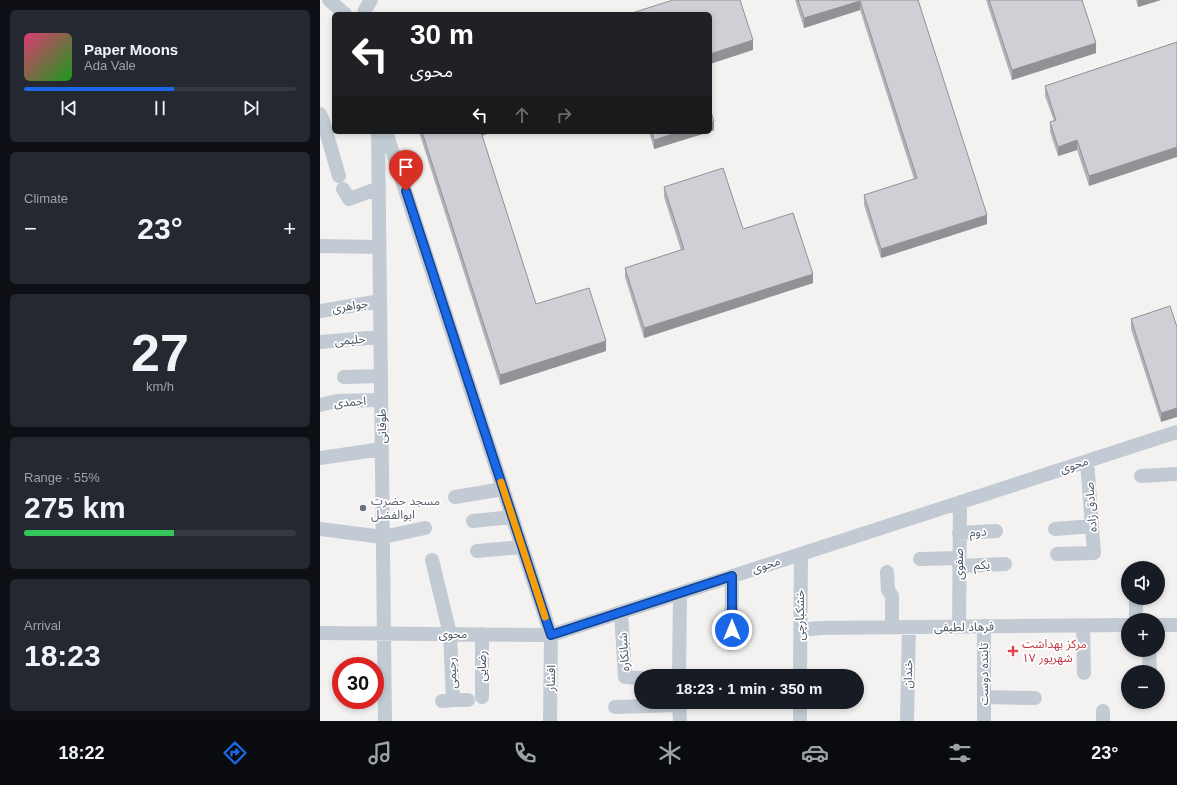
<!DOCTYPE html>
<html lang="en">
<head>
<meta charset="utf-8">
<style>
	body { margin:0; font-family:Arial,"Noto Sans Arabic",sans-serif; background:#242831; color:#f1f3f6; height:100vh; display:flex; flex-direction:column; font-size:15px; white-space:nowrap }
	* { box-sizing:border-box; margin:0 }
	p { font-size:13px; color:#9ea1a6 }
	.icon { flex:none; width:22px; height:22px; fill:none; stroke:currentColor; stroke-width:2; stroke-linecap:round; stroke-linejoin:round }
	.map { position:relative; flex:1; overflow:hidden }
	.details { display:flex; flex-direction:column; gap:10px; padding:10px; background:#0d0f14; width:320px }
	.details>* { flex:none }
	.hud { position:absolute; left:12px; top:12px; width:380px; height:122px; border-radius:6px; box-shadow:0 2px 6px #0003; background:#202124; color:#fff; overflow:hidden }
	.controls { position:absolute; left:801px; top:561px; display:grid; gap:8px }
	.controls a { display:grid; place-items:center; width:44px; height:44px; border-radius:50%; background:#171b24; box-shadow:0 2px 6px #0003; font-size:20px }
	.speed { position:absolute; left:12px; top:657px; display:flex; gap:8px; font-size:20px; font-weight:700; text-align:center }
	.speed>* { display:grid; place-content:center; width:52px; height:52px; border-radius:50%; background:#171b24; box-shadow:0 2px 6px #0003; line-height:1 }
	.speed .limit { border:6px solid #d22; background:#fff; color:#111 }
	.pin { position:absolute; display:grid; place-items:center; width:34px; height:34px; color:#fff; margin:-41px -17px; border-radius:50% 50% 50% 0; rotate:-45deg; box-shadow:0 0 4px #0007 }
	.pin .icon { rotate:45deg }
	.me { position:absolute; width:44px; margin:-22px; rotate:0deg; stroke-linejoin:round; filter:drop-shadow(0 0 3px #0008) }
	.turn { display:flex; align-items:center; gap:14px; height:84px; padding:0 12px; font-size:18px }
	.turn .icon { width:52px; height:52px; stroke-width:2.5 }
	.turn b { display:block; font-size:28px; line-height:34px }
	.lanes { display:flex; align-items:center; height:38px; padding:0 12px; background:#0003; justify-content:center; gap:20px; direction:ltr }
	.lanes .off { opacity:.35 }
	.big { font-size:30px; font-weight:600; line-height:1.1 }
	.details .tile { flex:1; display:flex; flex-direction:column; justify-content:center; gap:6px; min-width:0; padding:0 14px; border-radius:6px; background:#242831 }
	.details .dial { align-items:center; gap:0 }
	.dial b { font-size:52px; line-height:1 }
	.song { display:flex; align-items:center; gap:12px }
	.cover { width:48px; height:48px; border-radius:6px; background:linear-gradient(135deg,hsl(340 70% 55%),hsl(120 70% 35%)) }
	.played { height:4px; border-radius:2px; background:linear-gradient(90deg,#1a68e5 55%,#363941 55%) }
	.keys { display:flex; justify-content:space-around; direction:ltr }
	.heat { display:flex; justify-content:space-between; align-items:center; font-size:22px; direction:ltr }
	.charge { height:6px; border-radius:3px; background:linear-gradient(90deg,#34c759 55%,#363941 0) }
	.trip { position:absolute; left:314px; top:669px; width:230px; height:40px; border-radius:20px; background:#171b24; box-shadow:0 2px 6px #0003; font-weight:600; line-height:40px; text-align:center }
	.tabs { display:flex; height:64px; justify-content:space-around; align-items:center; background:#090b0e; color:#9ea1a6 }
	.tabs .icon { width:28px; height:28px }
	.tabs .current { color:#1a68e5 }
	.tabs b { font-size:18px; color:#f1f3f6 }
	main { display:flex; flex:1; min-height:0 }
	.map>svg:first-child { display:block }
</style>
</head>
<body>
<main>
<section class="details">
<div class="tile">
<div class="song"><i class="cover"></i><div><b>Paper Moons</b><p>Ada Vale</p></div></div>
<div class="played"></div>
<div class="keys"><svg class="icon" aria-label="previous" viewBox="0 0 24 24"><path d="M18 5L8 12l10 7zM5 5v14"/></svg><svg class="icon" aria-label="pause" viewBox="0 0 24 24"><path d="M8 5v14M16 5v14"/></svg><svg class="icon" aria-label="next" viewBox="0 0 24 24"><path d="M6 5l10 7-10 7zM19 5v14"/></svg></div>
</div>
<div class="tile"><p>Climate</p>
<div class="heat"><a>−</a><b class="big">23°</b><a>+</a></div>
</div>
<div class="tile dial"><b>27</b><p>km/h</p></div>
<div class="tile"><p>Range · 55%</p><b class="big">275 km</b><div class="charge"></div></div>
<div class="tile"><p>Arrival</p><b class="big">18:23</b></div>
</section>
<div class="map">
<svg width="857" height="721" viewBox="0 0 857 721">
	<rect width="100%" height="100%" fill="#f4f1f1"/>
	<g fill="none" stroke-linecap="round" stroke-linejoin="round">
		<path stroke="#c2cbd3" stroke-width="14" d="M9 0 25 14
			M44 14 45 10 51 0
			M0 114 3 121 19 176
			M58 132 65 721
			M66 132 231 635 230 721
			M23 189 29 199 59 188
			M0 246 59 247
			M0 311 60 301
			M0 342 60 337
			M24 377 61 376
			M0 405 17 401 61 400
			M0 458 62 449
			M821 476 857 474
			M135 497 183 489
			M153 521 192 517
			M0 529 63 537 105 528
			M735 529 772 526
			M639 533 676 531
			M157 551 202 547
			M737 554 774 553 767 461
			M600 559 639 558
			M112 560 130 634 133 700 122 701
			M639 566 685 564
			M567 572 568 590 572 596V627
			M301 612 305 677 321 678
			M816 620V598
			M838 625H857
			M664 626V721
			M763 626 764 673
			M639 627 640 502
			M480 630 500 628 808 625
			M0 633 231 635 857 432
			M411 644 412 576
			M829 650 830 672
			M359 676 360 593
			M480 676 481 554
			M162 697V634
			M664 697 715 698
			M133 700H148
			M359 702 360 721
			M295 707 359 705
			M480 721V702
			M587 721 589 627
			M783 721V711"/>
	</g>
	<path fill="#b1b3b8" d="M475 0H598L667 224 561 258 544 205V195L594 179 540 10 484 28Z
		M666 0H762L776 53 692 80Z
		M816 0H841L818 7Z
		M857 42 769 186 757 150 738 156 730 132V122L734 121 725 96V86Z
		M99 132H173L162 136 216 304 286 351 180 385Z
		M329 132H389L334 149Z
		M344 187 423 229 493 283 324 338 305 277V268L361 250 344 197Z
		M850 306 841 422 811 329V319Z"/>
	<path fill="#909296" d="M818 0H841L818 7Z
		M540 1V10L484 28V18Z
		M433 40V50L390 64V54Z
		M776 43V53L692 80V70Z
		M394 121V130L390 132V122Z
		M159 132H173L159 136Z
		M359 132H389L334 149V140Z
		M757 140V150L738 156V147Z
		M857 147V157L769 186V176Z
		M667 215V224L561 258V249Z
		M493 274V283L324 338V328Z
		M286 341V351L180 385V375Z
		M857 408V417L841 422V413Z"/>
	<path fill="#ced0d6" stroke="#909296" d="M353 0H420L433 40 390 54V14H309Z
		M478 0H598L667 215 561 249 544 195 597 178 540 1 484 18Z
		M669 0H762L776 43 692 70Z
		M857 42V147L769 176 757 140 738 147 730 122 736 120 725 86Z
		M390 109 394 121 390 122Z
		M102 132H161L216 304 269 288 286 341 180 375Z
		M332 132H359L334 140Z
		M403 168 423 229 473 213 493 274 324 328 305 268 364 249 344 187Z
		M850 306 857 327V408L841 413 811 319Z"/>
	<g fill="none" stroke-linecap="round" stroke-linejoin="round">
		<defs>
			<path id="route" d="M86 191 231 635 412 576V630"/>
		</defs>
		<use href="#route" stroke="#114495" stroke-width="10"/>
		<use href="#route" stroke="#1a68e5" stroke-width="7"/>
		<path stroke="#f59e0b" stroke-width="7" d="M181 482 225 617"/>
	</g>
	<circle fill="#6b7280" stroke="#fff" stroke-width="1.5" cx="43" cy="508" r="4"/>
	<path fill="#e0444e" stroke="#fff" stroke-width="1.5" d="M691 645h4v4h4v4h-4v4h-4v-4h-4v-4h4z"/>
	<g text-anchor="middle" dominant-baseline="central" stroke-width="3.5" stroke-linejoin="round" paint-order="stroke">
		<g font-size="12" fill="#49535f" stroke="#fff">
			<text transform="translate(30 306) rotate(-9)">جواهری</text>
			<text transform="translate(30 340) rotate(-5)">حلیمی</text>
			<text transform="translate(30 402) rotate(-4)">احمدی</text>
			<text transform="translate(62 426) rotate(-91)">طوفانی</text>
			<text transform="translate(754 465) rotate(-18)">محوی</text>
			<text transform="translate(771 507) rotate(-94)">صادق زاده</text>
			<text transform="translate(658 532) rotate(-3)">دوم</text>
			<text transform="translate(639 564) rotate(-90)">صفوی</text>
			<text transform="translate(446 565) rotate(-18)">محوی</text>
			<text transform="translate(662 565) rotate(-2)">یکم</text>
			<text transform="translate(480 615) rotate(-90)">خشکبارچی</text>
			<text transform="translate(644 627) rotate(-1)">فرهاد لطیفی</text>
			<text x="133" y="634">محوی</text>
			<text transform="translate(304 652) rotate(-94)">شبانکاره</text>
			<text transform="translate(162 666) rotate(-90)">رضایی</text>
			<text transform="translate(132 673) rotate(-93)">رحیمی</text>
			<text transform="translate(588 674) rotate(-89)">خندان</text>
			<text transform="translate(664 674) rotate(-90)">تابنده دوست</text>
			<text transform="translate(231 678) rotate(-89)">افشار</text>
		</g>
		<g font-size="12" fill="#5b616d" stroke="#fff" text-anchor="start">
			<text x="51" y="501">مسجد حضرت<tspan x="51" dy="14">ابوالفضل</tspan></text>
		</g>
		<g font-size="12" fill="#be3a42" stroke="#fff" text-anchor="start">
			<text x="702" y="644">مرکز بهداشت<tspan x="702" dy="14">۱۷ شهریور</tspan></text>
		</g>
	</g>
</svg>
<div class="controls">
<a><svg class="icon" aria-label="sound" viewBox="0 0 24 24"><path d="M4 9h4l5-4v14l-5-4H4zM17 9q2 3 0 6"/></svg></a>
<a>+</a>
<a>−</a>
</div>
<div class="speed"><div class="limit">30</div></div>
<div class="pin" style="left:86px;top:191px;background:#d93025"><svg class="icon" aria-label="arrive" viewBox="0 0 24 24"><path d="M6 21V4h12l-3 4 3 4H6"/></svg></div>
<svg class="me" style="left:412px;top:630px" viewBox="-20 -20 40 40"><circle r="17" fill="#1a68e5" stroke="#fff" stroke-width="3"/><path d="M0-11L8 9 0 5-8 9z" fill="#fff"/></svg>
<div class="trip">18:23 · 1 min · 350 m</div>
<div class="hud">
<div class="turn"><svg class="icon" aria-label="left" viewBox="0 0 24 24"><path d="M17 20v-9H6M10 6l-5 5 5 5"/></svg><div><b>30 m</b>محوی</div></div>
<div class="lanes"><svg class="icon" aria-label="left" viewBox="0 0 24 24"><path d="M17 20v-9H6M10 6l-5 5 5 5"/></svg><svg class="icon off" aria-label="ahead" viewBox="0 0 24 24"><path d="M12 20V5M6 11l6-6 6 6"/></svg><svg class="icon off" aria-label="right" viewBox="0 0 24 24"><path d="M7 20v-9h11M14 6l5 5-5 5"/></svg></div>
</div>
</div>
</main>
<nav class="tabs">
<b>18:22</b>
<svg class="icon current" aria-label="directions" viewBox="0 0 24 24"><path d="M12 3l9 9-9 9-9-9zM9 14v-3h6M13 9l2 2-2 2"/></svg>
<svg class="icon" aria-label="music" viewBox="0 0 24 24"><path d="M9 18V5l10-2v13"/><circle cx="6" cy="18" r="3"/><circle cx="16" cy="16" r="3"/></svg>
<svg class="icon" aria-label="phone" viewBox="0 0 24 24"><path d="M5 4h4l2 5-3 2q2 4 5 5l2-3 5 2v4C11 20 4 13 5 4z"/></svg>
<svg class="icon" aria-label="climate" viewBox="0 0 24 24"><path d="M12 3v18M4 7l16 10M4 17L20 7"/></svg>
<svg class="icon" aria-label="car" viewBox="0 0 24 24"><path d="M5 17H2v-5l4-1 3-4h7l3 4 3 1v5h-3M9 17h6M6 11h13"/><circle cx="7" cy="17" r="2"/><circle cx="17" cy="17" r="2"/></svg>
<svg class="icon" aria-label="filters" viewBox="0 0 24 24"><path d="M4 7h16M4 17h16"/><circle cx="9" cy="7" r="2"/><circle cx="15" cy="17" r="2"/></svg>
<b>23°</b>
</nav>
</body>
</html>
